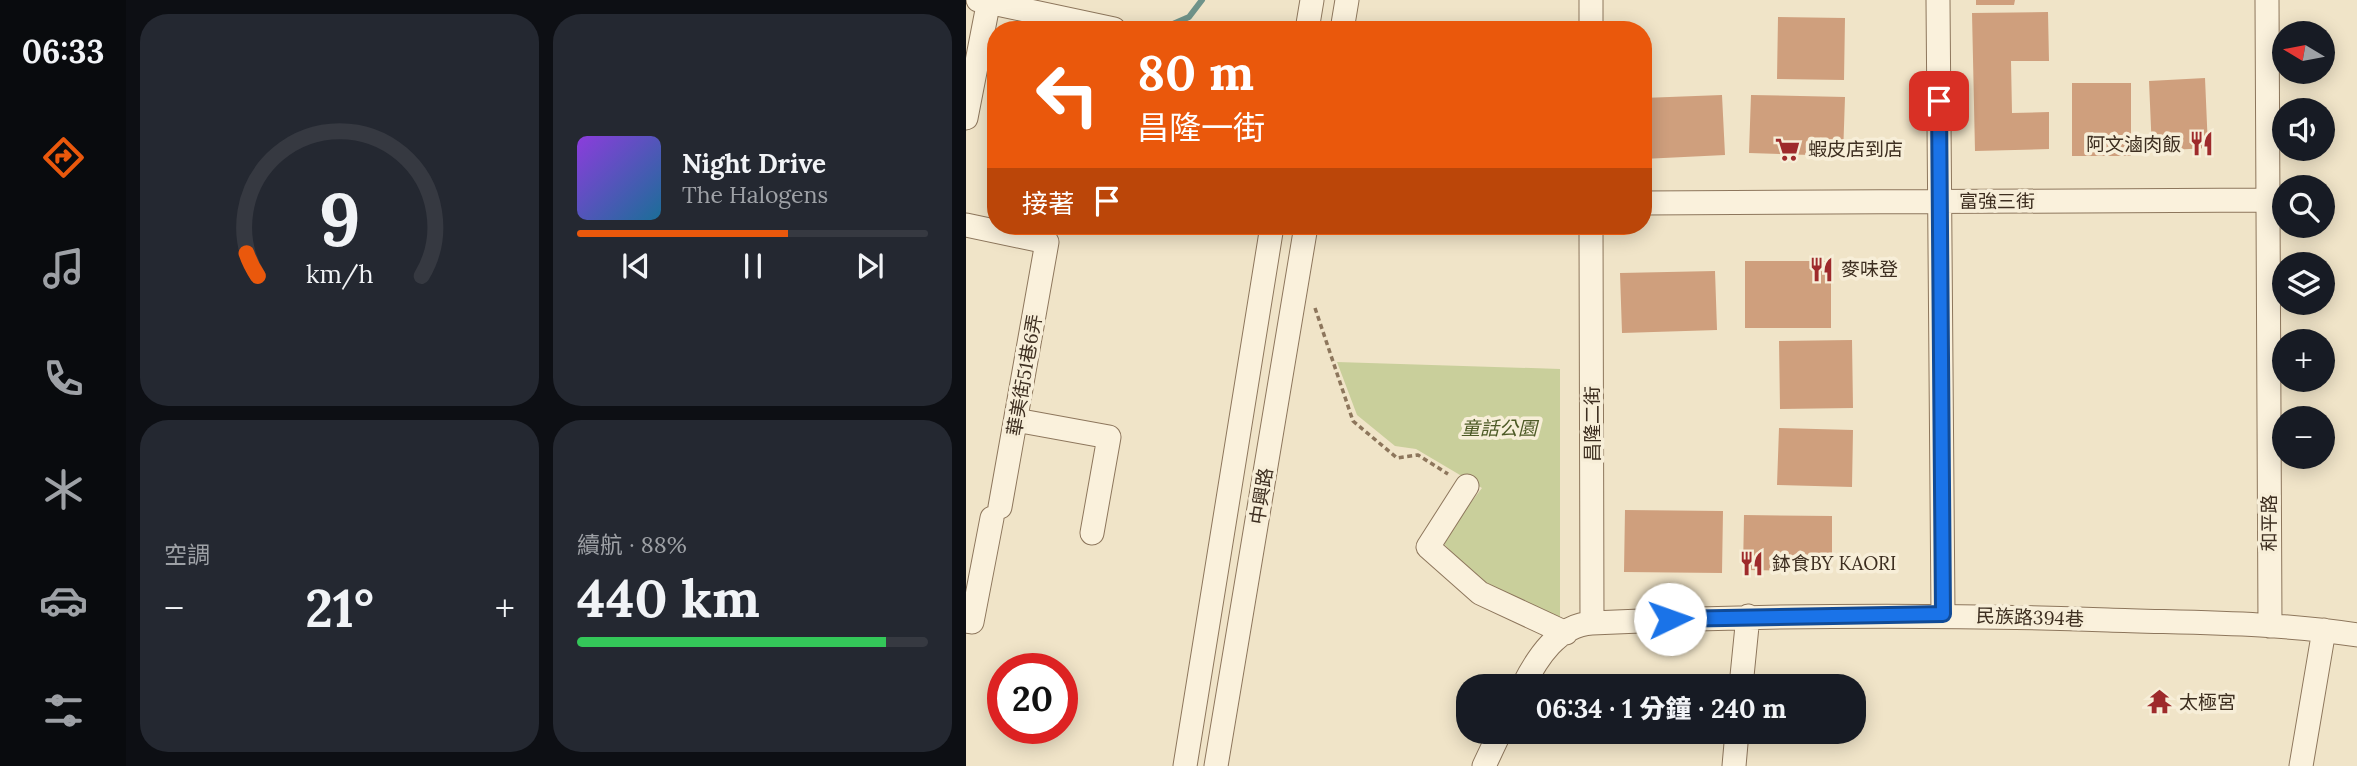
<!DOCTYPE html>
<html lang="zh-TW">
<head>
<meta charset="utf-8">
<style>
	body { margin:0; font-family:Lora,"Noto Sans TC",serif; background:#242831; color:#f1f3f6; height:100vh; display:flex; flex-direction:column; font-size:26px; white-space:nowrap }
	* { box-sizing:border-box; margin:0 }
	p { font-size:23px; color:#9ea1a6 }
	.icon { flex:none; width:38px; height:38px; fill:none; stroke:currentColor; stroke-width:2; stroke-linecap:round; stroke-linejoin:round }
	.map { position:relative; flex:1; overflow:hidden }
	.panel { display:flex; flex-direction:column; gap:14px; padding:14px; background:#0d0f14; width:840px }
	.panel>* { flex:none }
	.top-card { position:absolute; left:21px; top:21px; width:665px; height:214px; border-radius:28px; box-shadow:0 4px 18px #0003; background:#ea580c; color:#fff; overflow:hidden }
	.needle { width:46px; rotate:280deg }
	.tools { position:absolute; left:1306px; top:21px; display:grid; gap:14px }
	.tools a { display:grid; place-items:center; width:63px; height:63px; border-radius:50%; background:#171b24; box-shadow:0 4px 18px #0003; font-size:35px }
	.speed { position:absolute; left:21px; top:653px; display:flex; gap:14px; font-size:35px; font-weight:700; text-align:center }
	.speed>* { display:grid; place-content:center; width:91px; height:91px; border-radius:50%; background:#171b24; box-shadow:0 4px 18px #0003; line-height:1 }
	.speed .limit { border:10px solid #d22; background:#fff; color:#111 }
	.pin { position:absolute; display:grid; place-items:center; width:60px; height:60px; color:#fff; margin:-30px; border-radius:14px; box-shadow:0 4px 10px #0006 }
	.me { position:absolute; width:77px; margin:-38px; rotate:87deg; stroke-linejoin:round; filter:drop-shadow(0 0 5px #0008) }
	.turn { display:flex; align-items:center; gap:24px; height:147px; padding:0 35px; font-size:32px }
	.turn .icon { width:91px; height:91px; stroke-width:2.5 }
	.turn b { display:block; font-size:49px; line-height:60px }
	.then { display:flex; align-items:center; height:66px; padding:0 35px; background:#0003; gap:14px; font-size:26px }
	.big { font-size:52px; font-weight:800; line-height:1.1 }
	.panel .widget { flex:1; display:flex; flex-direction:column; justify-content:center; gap:10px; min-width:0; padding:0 24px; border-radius:28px; background:#242831 }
	.panel .dial { align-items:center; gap:0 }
	.dial svg { height:182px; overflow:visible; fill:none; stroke:#363941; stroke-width:7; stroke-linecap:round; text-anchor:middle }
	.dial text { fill:#f1f3f6; stroke:none }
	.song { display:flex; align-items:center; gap:21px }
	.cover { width:84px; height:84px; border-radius:10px; background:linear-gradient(135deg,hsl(270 70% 55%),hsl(200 70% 35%)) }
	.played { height:7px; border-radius:4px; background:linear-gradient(90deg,#ea580c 60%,#363941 60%) }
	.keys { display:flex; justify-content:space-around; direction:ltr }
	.heat { display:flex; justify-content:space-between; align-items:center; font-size:38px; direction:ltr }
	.charge { height:10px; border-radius:5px; background:linear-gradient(90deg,#34c759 88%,#363941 0) }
	.panel .tiles { flex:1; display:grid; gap:14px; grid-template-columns:repeat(2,1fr) }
	.trip { position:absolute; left:490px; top:674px; width:410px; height:70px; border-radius:28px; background:#171b24; box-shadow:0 4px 18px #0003; font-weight:800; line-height:70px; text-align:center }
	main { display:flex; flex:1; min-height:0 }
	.dock { display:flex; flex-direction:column; width:126px; justify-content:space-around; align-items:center; background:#090b0e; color:#9ea1a6 }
	.dock .icon { width:49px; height:49px }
	.dock .selected { color:#ea580c }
	.dock b { font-size:32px; color:#f1f3f6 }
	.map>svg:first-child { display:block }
</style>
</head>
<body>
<main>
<nav class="dock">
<b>06:33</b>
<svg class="icon selected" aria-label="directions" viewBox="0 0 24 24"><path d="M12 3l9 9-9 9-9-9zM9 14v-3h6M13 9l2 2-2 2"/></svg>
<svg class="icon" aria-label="music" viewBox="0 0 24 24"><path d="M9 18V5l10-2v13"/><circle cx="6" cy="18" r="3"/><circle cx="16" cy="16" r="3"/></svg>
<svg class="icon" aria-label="phone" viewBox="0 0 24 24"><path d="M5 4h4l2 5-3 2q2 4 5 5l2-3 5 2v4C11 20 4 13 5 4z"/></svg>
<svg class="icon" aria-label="climate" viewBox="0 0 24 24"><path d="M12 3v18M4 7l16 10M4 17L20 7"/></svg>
<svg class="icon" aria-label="car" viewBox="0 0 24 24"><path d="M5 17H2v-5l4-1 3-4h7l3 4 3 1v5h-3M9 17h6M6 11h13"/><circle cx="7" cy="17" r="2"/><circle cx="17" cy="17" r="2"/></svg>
<svg class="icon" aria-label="filters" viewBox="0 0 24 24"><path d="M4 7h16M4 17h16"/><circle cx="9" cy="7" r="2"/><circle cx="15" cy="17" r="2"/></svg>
</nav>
<section class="panel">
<div class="tiles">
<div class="widget dial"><svg viewBox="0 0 100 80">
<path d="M14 69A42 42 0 1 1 86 69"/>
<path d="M14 69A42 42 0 0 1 9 59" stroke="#ea580c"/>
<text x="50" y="56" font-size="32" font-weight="700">9</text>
<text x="50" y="72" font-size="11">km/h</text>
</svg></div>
<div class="widget">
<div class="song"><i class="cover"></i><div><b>Night Drive</b><p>The Halogens</p></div></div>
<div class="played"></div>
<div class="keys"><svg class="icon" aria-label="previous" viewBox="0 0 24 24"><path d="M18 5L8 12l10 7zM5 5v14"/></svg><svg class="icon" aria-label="pause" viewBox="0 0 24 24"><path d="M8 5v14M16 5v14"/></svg><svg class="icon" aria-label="next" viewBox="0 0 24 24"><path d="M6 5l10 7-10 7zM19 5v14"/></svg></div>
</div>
<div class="widget"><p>空調</p>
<div class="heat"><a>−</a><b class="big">21°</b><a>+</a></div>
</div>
<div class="widget"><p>續航 · 88%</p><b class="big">440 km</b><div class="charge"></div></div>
</div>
</section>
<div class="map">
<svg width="1391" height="766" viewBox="0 0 1391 766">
	<rect width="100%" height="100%" fill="#f0e4c8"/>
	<path fill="#c9cf9b" d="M371 362 594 369V618L517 584 475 541 516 488 450 449 429 446 391 415Z"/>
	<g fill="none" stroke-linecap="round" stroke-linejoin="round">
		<path stroke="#6f938a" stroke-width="6" d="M193 30 223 17 236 0
			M26 181 30 175"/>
	</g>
	<path fill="#cf9f7d" d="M1010 0H1049L1048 5H1010Z
		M1082 12 1083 61H1045L1046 113 1083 112V149L1009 151 1006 13Z
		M812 17 879 18 878 80 811 79Z
		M1239 78 1242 148 1186 151 1183 81Z
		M1106 83H1165V156H1106Z
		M756 95 759 155 677 159V98Z
		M785 95 879 97 877 156 783 153Z
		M779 261H865V328H779Z
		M749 271 751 330 656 333 654 273Z
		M886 340 887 408 814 409 813 341Z
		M813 428 887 430 886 487 811 485Z
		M659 510 757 511 756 573 658 572Z
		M778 515 866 516V571L777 570Z"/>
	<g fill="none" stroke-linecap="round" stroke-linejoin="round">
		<defs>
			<path id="minor" d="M12 0 148 29
				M625 0V30
				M972 0 977 614
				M1301 0 1304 626
				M341 30 346 0
				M376 30 381 0
				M0 118 23 0
				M677 203 1302 200
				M0 225 81 242 34 507
				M625 226 626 623
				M50 420 143 437 126 533
				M501 486 462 547 514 593 600 633
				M0 621 6 622 26 518
				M557 686C571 658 592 625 626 623 798 615 969 614 1142 620 1225 623 1309 622 1391 635
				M775 686 782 616
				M219 766 306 226
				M250 766 340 226
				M518 766 534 732
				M768 766 771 732
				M1335 766 1358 630"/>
		</defs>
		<use href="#minor" stroke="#8d765c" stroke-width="25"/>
		<path stroke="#8d765c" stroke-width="3.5" stroke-dasharray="5 3.5" stroke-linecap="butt" d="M349 308 387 421 431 458 452 455 482 474"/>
		<use href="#minor" stroke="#faf1dc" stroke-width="23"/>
	</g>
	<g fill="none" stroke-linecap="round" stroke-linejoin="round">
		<defs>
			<path id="route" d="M704 619 977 614 973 101"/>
		</defs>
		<use href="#route" stroke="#114b97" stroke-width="18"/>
		<use href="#route" stroke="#1a73e8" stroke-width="12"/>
	</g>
	<defs>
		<symbol id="restaurant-bare" viewBox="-9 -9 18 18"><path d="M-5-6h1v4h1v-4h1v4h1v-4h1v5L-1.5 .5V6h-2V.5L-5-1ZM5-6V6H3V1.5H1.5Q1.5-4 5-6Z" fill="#9e2a2b" stroke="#f7eed8" stroke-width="2.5" paint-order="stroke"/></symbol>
		<symbol id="supermarket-bare" viewBox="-9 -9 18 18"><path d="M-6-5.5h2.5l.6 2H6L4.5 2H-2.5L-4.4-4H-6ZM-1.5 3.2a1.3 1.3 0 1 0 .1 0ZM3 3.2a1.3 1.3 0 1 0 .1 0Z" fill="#9e2a2b" stroke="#f7eed8" stroke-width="2.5" paint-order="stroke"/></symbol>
		<symbol id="temple-bare" viewBox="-9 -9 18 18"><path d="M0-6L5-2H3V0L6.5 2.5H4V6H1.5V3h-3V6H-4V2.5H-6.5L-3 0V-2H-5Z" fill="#9e2a2b" stroke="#f7eed8" stroke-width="2.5" paint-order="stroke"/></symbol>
	</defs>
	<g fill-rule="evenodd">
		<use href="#restaurant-bare" x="1218" y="126" width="35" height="35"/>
		<use href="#supermarket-bare" x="804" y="132" width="35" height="35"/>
		<use href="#restaurant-bare" x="838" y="252" width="35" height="35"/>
		<use href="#restaurant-bare" x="768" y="546" width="35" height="35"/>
		<use href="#temple-bare" x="1176" y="684" width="35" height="35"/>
	</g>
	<g text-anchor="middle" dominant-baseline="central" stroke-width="7" stroke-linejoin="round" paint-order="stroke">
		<g font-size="19" fill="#3d2e20" stroke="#f7eed8" text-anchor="start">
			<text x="1215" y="144" text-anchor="end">阿文滷肉飯</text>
			<text x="842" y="149">蝦皮店到店</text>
			<text x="875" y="269">麥味登</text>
			<text x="806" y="563">鉢食BY KAORI</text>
			<text x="1213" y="702">太極宮</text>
		</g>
		<g font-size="19" fill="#3d2e20" stroke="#f7eed8">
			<text x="1031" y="201">富強三街</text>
			<text transform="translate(58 375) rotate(-80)">華美街51巷6弄</text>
			<text transform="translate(626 424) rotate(-90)">昌隆二街</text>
			<text transform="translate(295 496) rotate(-81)">中興路</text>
			<text transform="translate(1303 523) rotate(-90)">和平路</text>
			<text transform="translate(1064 617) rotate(2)">民族路394巷</text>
		</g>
		<g font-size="19" font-style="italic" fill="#4d5a26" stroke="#f7eed8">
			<text x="533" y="428">童話公園</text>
		</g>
	</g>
</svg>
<div class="tools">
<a><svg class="needle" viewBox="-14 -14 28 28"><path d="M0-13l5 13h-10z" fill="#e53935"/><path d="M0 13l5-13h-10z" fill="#9ea1a6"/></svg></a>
<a><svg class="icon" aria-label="sound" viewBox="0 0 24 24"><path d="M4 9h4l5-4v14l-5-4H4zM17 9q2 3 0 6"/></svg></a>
<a><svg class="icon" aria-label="search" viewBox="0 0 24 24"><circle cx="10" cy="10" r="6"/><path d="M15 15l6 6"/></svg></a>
<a><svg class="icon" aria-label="layers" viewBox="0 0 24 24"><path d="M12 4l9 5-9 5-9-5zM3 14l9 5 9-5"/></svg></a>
<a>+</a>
<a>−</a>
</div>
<div class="speed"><div class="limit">20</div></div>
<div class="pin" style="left:973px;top:101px;background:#d93025"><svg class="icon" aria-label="arrive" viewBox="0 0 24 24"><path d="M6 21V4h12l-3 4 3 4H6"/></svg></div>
<svg class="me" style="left:704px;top:619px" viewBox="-20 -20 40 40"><circle r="19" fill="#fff"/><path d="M0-13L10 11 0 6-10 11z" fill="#1a73e8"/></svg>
<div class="trip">06:34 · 1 分鐘 · 240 m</div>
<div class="top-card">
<div class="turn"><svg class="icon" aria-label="left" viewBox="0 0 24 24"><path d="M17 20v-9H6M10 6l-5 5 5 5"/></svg><div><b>80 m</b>昌隆一街</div></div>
<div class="then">接著<svg class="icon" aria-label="arrive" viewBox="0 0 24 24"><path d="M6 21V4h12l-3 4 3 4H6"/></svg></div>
</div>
</div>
</main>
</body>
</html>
